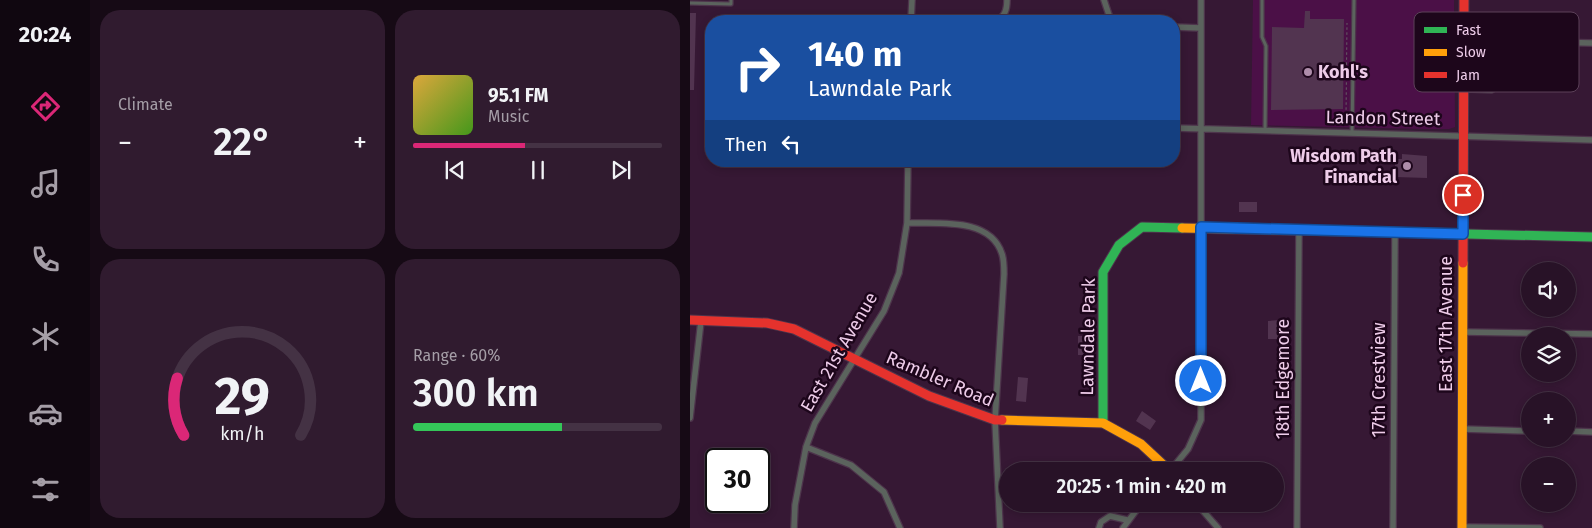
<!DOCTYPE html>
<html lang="en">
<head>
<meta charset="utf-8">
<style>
	body { margin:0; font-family:"Fira Sans",sans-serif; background:#301b2f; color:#f1f3f6; height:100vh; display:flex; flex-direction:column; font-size:19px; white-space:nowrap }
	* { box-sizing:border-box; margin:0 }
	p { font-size:16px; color:#a59ea7 }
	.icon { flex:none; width:28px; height:28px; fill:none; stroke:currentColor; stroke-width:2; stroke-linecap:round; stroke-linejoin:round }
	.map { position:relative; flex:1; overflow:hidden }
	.side { display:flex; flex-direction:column; gap:10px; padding:10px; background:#160a15; width:600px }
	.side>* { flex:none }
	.top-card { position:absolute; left:15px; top:15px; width:475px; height:152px; border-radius:20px; box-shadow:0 2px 8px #0003,0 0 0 1px #443244; background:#1a4fa0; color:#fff; overflow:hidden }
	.fabs { position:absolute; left:831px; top:262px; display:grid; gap:10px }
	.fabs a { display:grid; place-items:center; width:55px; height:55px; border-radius:50%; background:#281227; box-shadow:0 2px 8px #0003,0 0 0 1px #443244; font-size:25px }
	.speed { position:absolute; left:15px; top:448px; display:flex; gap:10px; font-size:25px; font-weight:700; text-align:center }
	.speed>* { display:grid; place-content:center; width:65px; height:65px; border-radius:50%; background:#281227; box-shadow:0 2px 8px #0003,0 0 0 1px #443244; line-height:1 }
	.speed .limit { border:2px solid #111; border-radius:8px; background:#fff; color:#111 }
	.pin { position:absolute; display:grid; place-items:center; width:42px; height:42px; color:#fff; margin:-21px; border:2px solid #fff; border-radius:50%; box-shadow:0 1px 5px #0007 }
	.me { position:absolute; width:55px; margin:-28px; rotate:0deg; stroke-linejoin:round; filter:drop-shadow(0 0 4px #0008) }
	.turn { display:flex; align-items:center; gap:18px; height:105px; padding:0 20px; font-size:22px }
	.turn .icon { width:65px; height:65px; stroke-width:2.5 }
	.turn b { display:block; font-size:35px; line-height:42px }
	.then { display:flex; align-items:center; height:48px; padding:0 20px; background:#0003; gap:10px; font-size:19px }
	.big { font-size:38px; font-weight:600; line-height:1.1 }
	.side .widget { flex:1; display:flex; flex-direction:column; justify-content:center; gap:8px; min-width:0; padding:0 18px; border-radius:20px; background:#301b2f }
	.side .dial { align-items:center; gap:0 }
	.dial svg { height:130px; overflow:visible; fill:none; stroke:#443244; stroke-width:7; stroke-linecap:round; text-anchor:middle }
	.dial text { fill:#f1f3f6; stroke:none }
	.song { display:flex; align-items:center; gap:15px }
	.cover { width:60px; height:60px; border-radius:8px; background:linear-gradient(135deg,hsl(40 70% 55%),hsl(100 70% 35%)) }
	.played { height:5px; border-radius:2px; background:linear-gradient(90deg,#db2777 45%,#443244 45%) }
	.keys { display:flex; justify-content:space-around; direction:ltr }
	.heat { display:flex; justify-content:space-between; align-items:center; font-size:28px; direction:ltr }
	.charge { height:8px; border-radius:4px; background:linear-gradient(90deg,#34c759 60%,#443244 0) }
	.side .tiles { flex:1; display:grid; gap:10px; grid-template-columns:repeat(2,1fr) }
	.trip { position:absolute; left:309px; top:462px; width:285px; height:50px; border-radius:25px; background:#281227; box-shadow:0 2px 8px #0003,0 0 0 1px #443244; font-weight:600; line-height:50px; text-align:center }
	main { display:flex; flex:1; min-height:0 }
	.menu { display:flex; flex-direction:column; width:90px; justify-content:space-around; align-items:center; background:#100710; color:#a59ea7 }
	.menu .icon { width:35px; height:35px }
	.menu .active { color:#db2777 }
	.menu b { font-size:22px; color:#f1f3f6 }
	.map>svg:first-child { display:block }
</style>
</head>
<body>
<main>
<nav class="menu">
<b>20:24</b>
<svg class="icon active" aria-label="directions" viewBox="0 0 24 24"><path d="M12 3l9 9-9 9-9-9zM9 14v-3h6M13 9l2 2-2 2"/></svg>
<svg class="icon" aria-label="music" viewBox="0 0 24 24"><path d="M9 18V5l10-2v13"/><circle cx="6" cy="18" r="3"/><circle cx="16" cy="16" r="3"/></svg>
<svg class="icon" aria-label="phone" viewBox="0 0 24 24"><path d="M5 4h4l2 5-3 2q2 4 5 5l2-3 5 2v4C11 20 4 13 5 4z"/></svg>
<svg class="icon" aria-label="climate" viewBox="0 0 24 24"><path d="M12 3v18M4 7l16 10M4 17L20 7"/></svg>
<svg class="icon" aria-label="car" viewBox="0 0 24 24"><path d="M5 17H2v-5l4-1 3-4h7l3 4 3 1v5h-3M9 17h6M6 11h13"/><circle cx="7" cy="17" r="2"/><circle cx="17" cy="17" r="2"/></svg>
<svg class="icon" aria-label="filters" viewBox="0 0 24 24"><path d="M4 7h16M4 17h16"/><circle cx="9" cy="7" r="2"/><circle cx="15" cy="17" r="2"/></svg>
</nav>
<section class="side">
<div class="tiles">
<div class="widget"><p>Climate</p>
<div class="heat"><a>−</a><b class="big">22°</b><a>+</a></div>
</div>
<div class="widget">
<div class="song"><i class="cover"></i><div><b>95.1 FM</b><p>Music</p></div></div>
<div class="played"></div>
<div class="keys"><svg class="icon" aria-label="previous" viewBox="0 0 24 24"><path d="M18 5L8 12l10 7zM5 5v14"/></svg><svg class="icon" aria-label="pause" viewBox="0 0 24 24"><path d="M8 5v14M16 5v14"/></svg><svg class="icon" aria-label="next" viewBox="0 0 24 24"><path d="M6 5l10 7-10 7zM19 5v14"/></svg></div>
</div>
<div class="widget dial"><svg viewBox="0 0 100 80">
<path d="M14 69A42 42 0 1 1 86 69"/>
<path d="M14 69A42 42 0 0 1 10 34" stroke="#db2777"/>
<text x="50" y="56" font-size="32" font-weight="700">29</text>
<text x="50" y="72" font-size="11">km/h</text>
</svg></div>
<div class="widget"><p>Range · 60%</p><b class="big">300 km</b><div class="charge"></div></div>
</div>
</section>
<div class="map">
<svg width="902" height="528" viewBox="0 0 902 528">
	<rect width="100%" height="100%" fill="#361834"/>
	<path fill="#4b1047" d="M563 0H764L765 127 759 129H736L561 125Z"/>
	<path fill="#523450" d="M615 11H620V19H654L653 109 581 110 582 27 614 28Z
		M0 13H6L4 90H0Z
		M712 154 737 156V178L705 177V159H712Z
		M549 202H567V212H549Z
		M589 320V339H578V321Z
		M388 336H398V355H388Z
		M328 377 338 378 336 402 326 401Z
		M452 411 466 421 460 430 446 421Z"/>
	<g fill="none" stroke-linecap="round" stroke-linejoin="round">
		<defs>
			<path id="lane" d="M572 0V37L576 46 575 130
				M0 3 41 4V0
				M774 90 802 91 807 88 809 77 806 70 801 67H775
				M662 133 664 0"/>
			<path id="street" d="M414 0 421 21
				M221 21 222 0
				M306 21C315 16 317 10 317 0
				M484 27 511 28
				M774 40 902 43
				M484 128 902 140
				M217 223C249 224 300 217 312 254 314 260 314 268 314 274L305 420 310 528
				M773 332 902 334
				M0 418 11 321
				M773 429 840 431
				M878 431 902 432
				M116 447 161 465 194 492 210 528
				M480 471 498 449 511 420V0
				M507 504 528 528
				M772 527 850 528
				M104 528 105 505 116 447 125 423 194 311 209 273 217 223 218 161
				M409 528 411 522 420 516 437 520
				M433 528 451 504
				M607 528 609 230
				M703 528 705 233"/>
			<path id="fast" d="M698 232 902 237
				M413 423V272L429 245 452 227 492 228"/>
			<path id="slow" d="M492 228 698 232
				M312 420 413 423 451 444 480 471
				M772 528 773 263"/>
			<path id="jam" d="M773 263 774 0
				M0 320 77 323 104 329 239 396 305 420H312"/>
		</defs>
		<use href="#lane" stroke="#4d344b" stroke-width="5.5"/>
		<use href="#street" stroke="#4d344b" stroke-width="8"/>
		<use href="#fast" stroke="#4d344b" stroke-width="11"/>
		<use href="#slow" stroke="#4d344b" stroke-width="11"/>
		<use href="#jam" stroke="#4d344b" stroke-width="11"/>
		<path stroke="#645d64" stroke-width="1" stroke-dasharray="2.5 2.5" stroke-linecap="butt" d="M651 123 656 117 657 23"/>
		<use href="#lane" stroke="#5b635d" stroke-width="3"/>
		<use href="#street" stroke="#5b635d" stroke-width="5.5"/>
		<use href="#fast" stroke="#30b455" stroke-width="9"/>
		<use href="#slow" stroke="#ff9f0a" stroke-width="9"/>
		<use href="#jam" stroke="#e5322d" stroke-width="9"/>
	</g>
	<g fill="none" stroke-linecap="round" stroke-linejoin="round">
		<defs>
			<path id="route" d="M511 381V227L773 234V195"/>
		</defs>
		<use href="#route" stroke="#114b97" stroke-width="12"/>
		<use href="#route" stroke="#1a73e8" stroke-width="9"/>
	</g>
	<g fill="#ae8daa" stroke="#1d061b" stroke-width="2">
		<circle cx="618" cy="72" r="5"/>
		<circle cx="717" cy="166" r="5"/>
	</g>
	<g text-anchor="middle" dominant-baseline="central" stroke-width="5" stroke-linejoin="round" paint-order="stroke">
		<g font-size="18" font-weight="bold" fill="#eecce9" stroke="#1d061b" text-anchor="start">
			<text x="628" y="72">Kohl's</text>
			<text x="707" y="156" text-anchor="end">Wisdom Path<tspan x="707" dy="21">Financial</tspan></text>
		</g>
		<g font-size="18" fill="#eecce9" stroke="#1d061b">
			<text transform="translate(693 118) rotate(1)">Landon Street</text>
			<text transform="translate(756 324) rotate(-90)">East 17th Avenue</text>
			<text transform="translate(398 337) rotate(-89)">Lawndale Park</text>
			<text transform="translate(149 352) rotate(-60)">East 21st Avenue</text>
			<text transform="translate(250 379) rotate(23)">Rambler Road</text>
			<text transform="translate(593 379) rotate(-90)">18th Edgemore</text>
			<text transform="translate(689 380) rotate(-90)">17th Crestview</text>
		</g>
	</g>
	<rect x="724" y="12" width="165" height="80" rx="8" fill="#1d061b" stroke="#5c4159" stroke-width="1"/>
	<rect x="734" y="27" width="23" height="6" fill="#30b455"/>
	<rect x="734" y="49" width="23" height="7" fill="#ff9f0a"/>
	<rect x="734" y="72" width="23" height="6" fill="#e5322d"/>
	<g font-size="14" fill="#eecce9">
		<text x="766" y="35">Fast</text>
		<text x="766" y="57">Slow</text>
		<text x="766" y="80">Jam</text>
	</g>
</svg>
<div class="fabs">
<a><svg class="icon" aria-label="sound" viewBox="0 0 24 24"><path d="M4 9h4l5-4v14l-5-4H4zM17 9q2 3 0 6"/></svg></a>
<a><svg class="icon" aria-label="layers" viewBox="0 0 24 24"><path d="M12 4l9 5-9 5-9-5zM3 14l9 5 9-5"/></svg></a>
<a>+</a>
<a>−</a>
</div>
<div class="speed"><div class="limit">30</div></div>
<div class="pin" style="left:773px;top:195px;background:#d93025"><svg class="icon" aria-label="arrive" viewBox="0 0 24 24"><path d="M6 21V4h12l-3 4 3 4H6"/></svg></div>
<svg class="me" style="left:511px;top:381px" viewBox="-20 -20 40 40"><circle r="17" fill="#1a73e8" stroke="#fff" stroke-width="3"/><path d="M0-11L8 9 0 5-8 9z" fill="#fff"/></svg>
<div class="trip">20:25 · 1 min · 420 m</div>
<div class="top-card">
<div class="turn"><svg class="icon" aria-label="right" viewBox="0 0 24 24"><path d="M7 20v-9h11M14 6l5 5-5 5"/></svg><div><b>140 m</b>Lawndale Park</div></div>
<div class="then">Then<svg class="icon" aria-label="left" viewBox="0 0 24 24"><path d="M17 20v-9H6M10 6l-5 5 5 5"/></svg></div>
</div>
</div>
</main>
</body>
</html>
